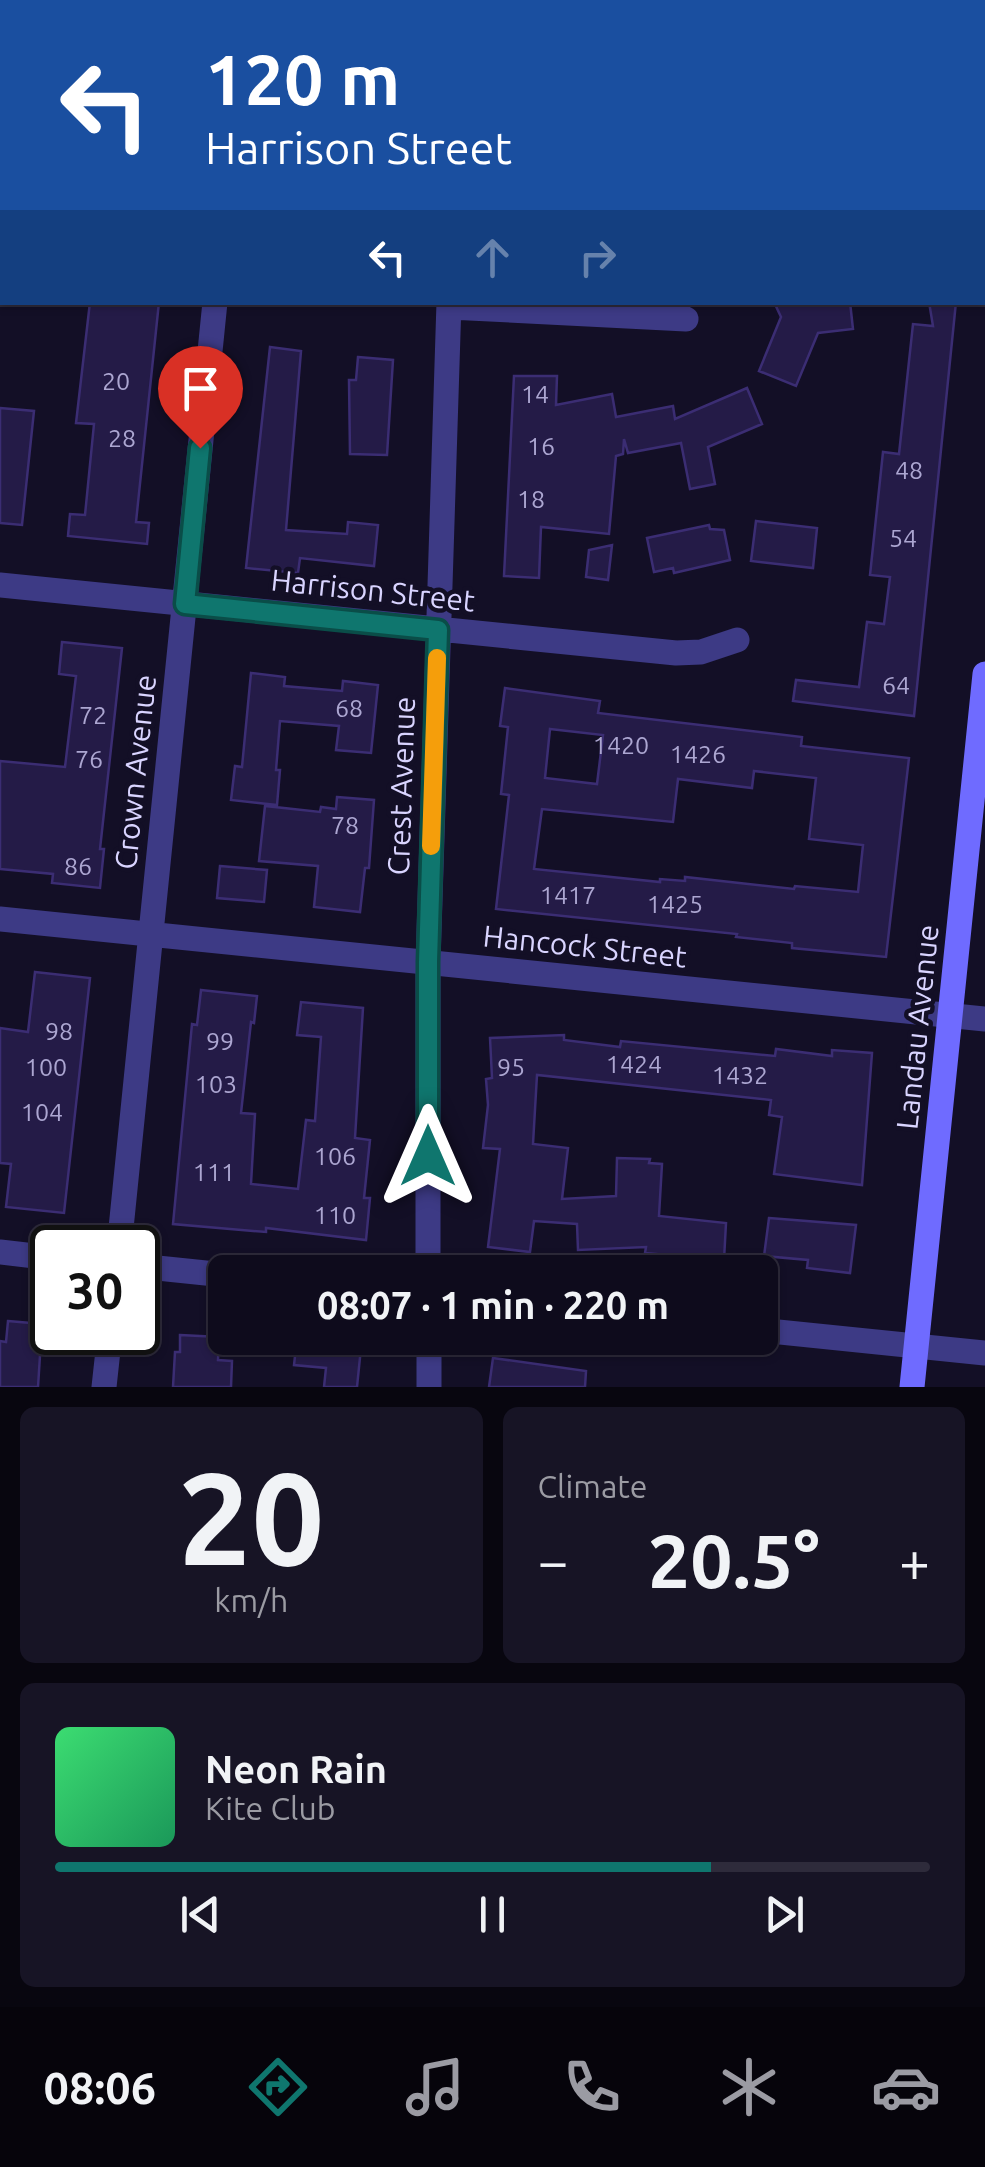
<!DOCTYPE html>
<html lang="en">
<head>
<meta charset="utf-8">
<style>
	body { margin:0; font-family:Ubuntu,sans-serif; background:#171425; color:#f1f3f6; height:100vh; display:flex; flex-direction:column; font-size:38px; white-space:nowrap }
	* { box-sizing:border-box; margin:0 }
	p { font-size:32px; color:#9b9ba3 }
	.icon { flex:none; width:55px; height:55px; fill:none; stroke:currentColor; stroke-width:2; stroke-linecap:round; stroke-linejoin:round }
	.map { position:relative; height:1387px; overflow:hidden }
	.side { display:flex; flex-direction:column; gap:20px; padding:20px; background:#08060f; flex:1 }
	.side>* { flex:none }
	.banner { position:absolute; left:0px; top:0px; width:985px; height:305px; box-shadow:0 2px 8px #0004,0 0 0 2px #2e2b3b; background:#1a4fa0; color:#fff; overflow:hidden }
	.speed { position:absolute; left:30px; top:1225px; display:flex; gap:20px; font-size:50px; font-weight:700; text-align:center }
	.speed>* { display:grid; place-content:center; width:130px; height:130px; border-radius:50%; background:#0e0b1c; box-shadow:0 2px 8px #0004,0 0 0 2px #2e2b3b; line-height:1 }
	.speed .limit { border:5px solid #111; border-radius:15px; background:#fff; color:#111 }
	.pin { position:absolute; display:grid; place-items:center; width:85px; height:85px; color:#fff; margin:-102px -42px; border-radius:50% 50% 50% 0; rotate:-45deg; box-shadow:0 0 10px #0007 }
	.pin .icon { rotate:45deg }
	.me { position:absolute; width:110px; margin:-55px; rotate:0deg; stroke-linejoin:round; filter:drop-shadow(0 0 8px #0008) }
	.turn { display:flex; align-items:center; gap:35px; height:210px; padding:0 40px; font-size:45px }
	.turn .icon { width:130px; height:130px; stroke-width:2.5 }
	.turn b { display:block; font-size:70px; line-height:85px }
	.lanes { display:flex; align-items:center; height:95px; padding:0 40px; background:#0003; justify-content:center; gap:50px; direction:ltr }
	.lanes .off { opacity:.35 }
	.big { font-size:75px; font-weight:600; line-height:1.1 }
	.side .tile { flex:1; display:flex; flex-direction:column; justify-content:center; gap:15px; min-width:0; padding:0 35px; border-radius:15px; background:#171425 }
	.side .dial { align-items:center; gap:0 }
	.dial b { font-size:130px; line-height:1 }
	.song { display:flex; align-items:center; gap:30px }
	.cover { width:120px; height:120px; border-radius:15px; background:linear-gradient(135deg,hsl(140 70% 55%),hsl(150 70% 35%)) }
	.played { height:10px; border-radius:5px; background:linear-gradient(90deg,#0f766e 75%,#2e2b3b 75%) }
	.keys { display:flex; justify-content:space-around; direction:ltr }
	.heat { display:flex; justify-content:space-between; align-items:center; font-size:55px; direction:ltr }
	.side .tiles { flex:1; display:grid; gap:20px; grid-template-columns:1fr 1fr }
	.tile:last-child { grid-column:span 2 }
	.trip { position:absolute; left:208px; top:1255px; width:570px; height:100px; border-radius:15px; background:#0e0b1c; box-shadow:0 2px 8px #0004,0 0 0 2px #2e2b3b; font-weight:600; line-height:100px; text-align:center }
	.tab-bar { display:flex; height:160px; justify-content:space-around; align-items:center; background:#06040b; color:#9b9ba3 }
	.tab-bar .icon { width:70px; height:70px }
	.tab-bar .on { color:#0f766e }
	.tab-bar b { font-size:45px; color:#f1f3f6 }
	.map>svg:first-child { display:block }
</style>
</head>
<body>
<div class="map">
<svg width="985" height="1387" viewBox="0 0 985 1387">
	<rect width="100%" height="100%" fill="#130f26"/>
	<path fill="#241b47" stroke="#3b2d73" stroke-width="2.5" fill-rule="evenodd" d="M90 302H159L136 522 149 523 147 544 68 536 70 514 85 515 94 424 76 423Z
		M774 302H850L853 329 818 333 796 386 759 371 781 317Z
		M929 302H956L914 716 793 701 796 680 859 687 867 622 884 624 890 577 870 575 883 452 899 454 913 324 933 326Z
		M270 347 301 351 286 530 347 534 348 522 378 525 374 566 300 558 298 573 246 568Z
		M358 357 393 360 387 455 350 454 349 380H356Z
		M514 376H557L556 405 612 394 616 417 673 406 675 419 747 388 762 424 708 447 715 484 690 489 681 443 628 453 624 439 623 454 616 456 609 534 541 527 539 578 504 576Z
		M0 408 34 411 22 525 0 523Z
		M756 521 817 528 813 568 751 561Z
		M709 525 710 529 724 530 730 560 674 573 673 568 654 572 647 538Z
		M612 545 608 580 586 577 589 550Z
		M62 642 122 648 100 849H104L100 888 52 883 53 874 0 869V761L65 767 76 676 59 674Z
		M251 673 285 677 284 686 342 691 343 681 378 685 371 753 336 750 339 726 280 721 276 770H280L277 805 231 800 235 766 242 767Z
		M505 688 600 701 598 713 802 737 801 746 909 758 886 957 792 948V943L736 937 737 934 496 909 509 795 501 794 508 727 500 726ZM550 729 603 735 597 784 545 778ZM754 771 816 778 809 839 863 845 858 892 795 886 794 889 685 877V881L660 879V882L534 869 542 809 673 822 678 779 752 788Z
		M337 797 374 800 369 868H365L360 912 314 907 318 866 259 861 265 806 320 812 321 807 336 809Z
		M220 866 267 870 264 902 217 898Z
		M35 972 90 978 64 1213 6 1207 11 1164 0 1163V1028L28 1032Z
		M201 990 257 996 254 1023 251 1022 241 1113 255 1114 251 1184 298 1189 306 1120 315 1121 321 1037 297 1035 301 1002 363 1008 355 1138 370 1140 364 1198H370L366 1240 266 1228V1232L173 1224 192 1024 197 1025Z
		M564 1035V1040L620 1047 621 1041 775 1056 776 1049 832 1056V1050L872 1053 862 1185 774 1174 782 1117 769 1115 771 1100 537 1075 533 1144 568 1148 562 1199 616 1196 617 1158 650 1159 649 1163 662 1164 659 1216 726 1223 724 1260 645 1253 646 1247 578 1250 577 1224 534 1221 530 1252 488 1247 500 1149 483 1148 488 1105 486 1079 492 1078 490 1038Z
		M769 1218 856 1225 850 1273 807 1268 808 1260 764 1256Z
		M8 1321 42 1324 38 1387H0V1341L6 1342Z
		M180 1335 219 1337 218 1360 232 1361 231 1387H173L175 1352H180Z
		M297 1338H362L357 1387H324L326 1368 294 1365Z
		M493 1358 586 1371 585 1387H489Z"/>
	<g fill="none" stroke-linecap="round" stroke-linejoin="round">
		<path stroke="#3d3a85" stroke-width="25" d="M182 2V0
			M461 2V0
			M449 307 686 319
			M0 585 676 653 701 652 737 640
			M0 919 985 1019
			M119 1248 215 302
			M0 1252 52 1258
			M138 1266 225 1275
			M428 1272V963L449 302
			M760 1330 985 1353
			M429 1338V1387
			M104 1387 110 1332"/>
		<path stroke="#6f6bff" stroke-width="25" d="M912 1387 985 674"/>
		<path stroke="#c25bff" stroke-width="25" d="M353 2 359 0
			M0 144 2 143"/>
	</g>
	<g fill="none" stroke-linecap="round" stroke-linejoin="round">
		<defs>
			<path id="route" d="M200 448 185 604 438 630 428 962V1156"/>
		</defs>
		<use href="#route" stroke="#0a4d48" stroke-width="25"/>
		<use href="#route" stroke="#0f766e" stroke-width="18"/>
		<path stroke="#f59e0b" stroke-width="18" d="M431 846 437 658"/>
	</g>
	<g text-anchor="middle" dominant-baseline="central" stroke-width="9" stroke-linejoin="round" paint-order="stroke">
		<g font-size="25" fill="#aca6d1">
			<text x="116" y="381">20</text>
			<text x="535" y="394">14</text>
			<text x="122" y="438">28</text>
			<text x="541" y="446">16</text>
			<text x="909" y="470">48</text>
			<text x="531" y="499">18</text>
			<text x="903" y="538">54</text>
			<text x="896" y="685">64</text>
			<text x="349" y="708">68</text>
			<text x="93" y="715">72</text>
			<text x="621" y="745">1420</text>
			<text x="698" y="754">1426</text>
			<text x="89" y="759">76</text>
			<text x="345" y="825">78</text>
			<text x="78" y="866">86</text>
			<text x="568" y="895">1417</text>
			<text x="675" y="904">1425</text>
			<text x="59" y="1031">98</text>
			<text x="220" y="1041">99</text>
			<text x="634" y="1064">1424</text>
			<text x="46" y="1067">100</text>
			<text x="511" y="1067">95</text>
			<text x="740" y="1075">1432</text>
			<text x="216" y="1084">103</text>
			<text x="42" y="1112">104</text>
			<text x="335" y="1156">106</text>
			<text x="214" y="1172">111</text>
			<text x="335" y="1215">110</text>
		</g>
		<g font-size="30" fill="#d9d4ff" stroke="#130f26">
			<text transform="translate(373 590) rotate(6)">Harrison Street</text>
			<text transform="translate(135 772) rotate(-84)">Crown Avenue</text>
			<text transform="translate(401 786) rotate(-88)">Crest Avenue</text>
			<text transform="translate(585 946) rotate(6)">Hancock Street</text>
			<text transform="translate(917 1027) rotate(-84)">Landau Avenue</text>
		</g>
	</g>
</svg>
<div class="speed"><div class="limit">30</div></div>
<div class="pin" style="left:200px;top:448px;background:#d93025"><svg class="icon" aria-label="arrive" viewBox="0 0 24 24"><path d="M6 21V4h12l-3 4 3 4H6"/></svg></div>
<svg class="me" style="left:428px;top:1156px" viewBox="-20 -20 40 40"><path d="M0-17L14 15 0 8-14 15z" fill="#0f766e" stroke="#fff" stroke-width="4"/></svg>
<div class="trip">08:07 · 1 min · 220 m</div>
<div class="banner">
<div class="turn"><svg class="icon" aria-label="left" viewBox="0 0 24 24"><path d="M17 20v-9H6M10 6l-5 5 5 5"/></svg><div><b>120 m</b>Harrison Street</div></div>
<div class="lanes"><svg class="icon" aria-label="left" viewBox="0 0 24 24"><path d="M17 20v-9H6M10 6l-5 5 5 5"/></svg><svg class="icon off" aria-label="ahead" viewBox="0 0 24 24"><path d="M12 20V5M6 11l6-6 6 6"/></svg><svg class="icon off" aria-label="right" viewBox="0 0 24 24"><path d="M7 20v-9h11M14 6l5 5-5 5"/></svg></div>
</div>
</div>
<section class="side">
<div class="tiles">
<div class="tile dial"><b>20</b><p>km/h</p></div>
<div class="tile"><p>Climate</p>
<div class="heat"><a>−</a><b class="big">20.5°</b><a>+</a></div>
</div>
<div class="tile">
<div class="song"><i class="cover"></i><div><b>Neon Rain</b><p>Kite Club</p></div></div>
<div class="played"></div>
<div class="keys"><svg class="icon" aria-label="previous" viewBox="0 0 24 24"><path d="M18 5L8 12l10 7zM5 5v14"/></svg><svg class="icon" aria-label="pause" viewBox="0 0 24 24"><path d="M8 5v14M16 5v14"/></svg><svg class="icon" aria-label="next" viewBox="0 0 24 24"><path d="M6 5l10 7-10 7zM19 5v14"/></svg></div>
</div>
</div>
</section>
<nav class="tab-bar">
<b>08:06</b>
<svg class="icon on" aria-label="directions" viewBox="0 0 24 24"><path d="M12 3l9 9-9 9-9-9zM9 14v-3h6M13 9l2 2-2 2"/></svg>
<svg class="icon" aria-label="music" viewBox="0 0 24 24"><path d="M9 18V5l10-2v13"/><circle cx="6" cy="18" r="3"/><circle cx="16" cy="16" r="3"/></svg>
<svg class="icon" aria-label="phone" viewBox="0 0 24 24"><path d="M5 4h4l2 5-3 2q2 4 5 5l2-3 5 2v4C11 20 4 13 5 4z"/></svg>
<svg class="icon" aria-label="climate" viewBox="0 0 24 24"><path d="M12 3v18M4 7l16 10M4 17L20 7"/></svg>
<svg class="icon" aria-label="car" viewBox="0 0 24 24"><path d="M5 17H2v-5l4-1 3-4h7l3 4 3 1v5h-3M9 17h6M6 11h13"/><circle cx="7" cy="17" r="2"/><circle cx="17" cy="17" r="2"/></svg>
</nav>
</body>
</html>
